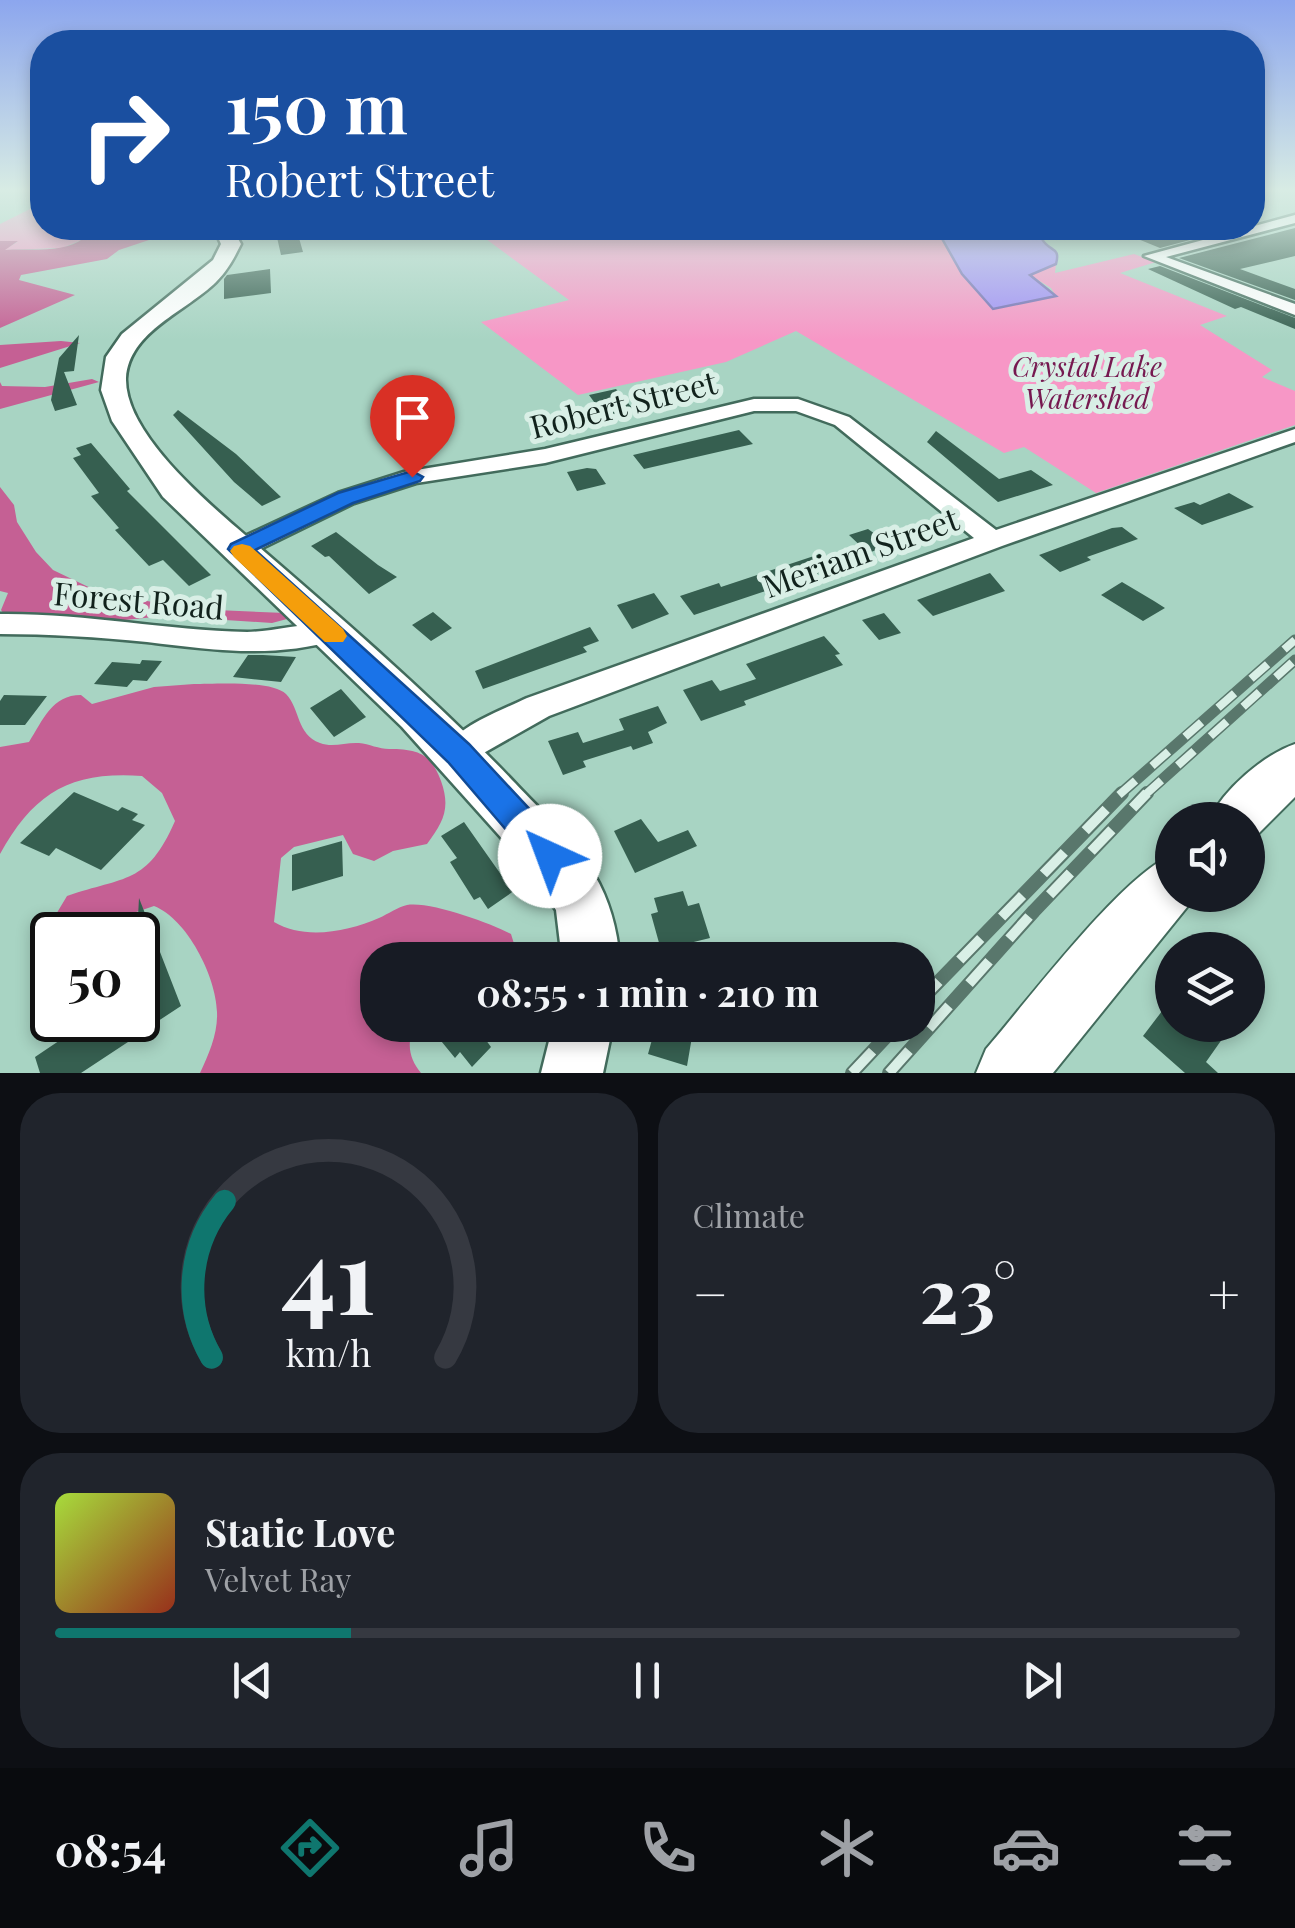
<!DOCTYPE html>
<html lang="en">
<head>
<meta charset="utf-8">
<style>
	body { margin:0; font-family:"Playfair Display",serif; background:#20242c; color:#f1f3f6; height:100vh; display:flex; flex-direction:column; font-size:38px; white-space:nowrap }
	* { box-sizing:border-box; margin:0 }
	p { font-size:32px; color:#9ea1a6 }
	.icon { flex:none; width:55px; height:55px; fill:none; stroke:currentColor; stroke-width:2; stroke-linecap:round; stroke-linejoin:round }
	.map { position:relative; height:1073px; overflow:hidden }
	.details { display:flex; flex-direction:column; gap:20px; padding:20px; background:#0d0f14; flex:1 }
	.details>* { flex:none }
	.top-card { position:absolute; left:30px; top:30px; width:1235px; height:210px; border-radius:40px; box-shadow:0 5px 15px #0003; background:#1a4fa0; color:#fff; overflow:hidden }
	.controls { position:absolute; left:1155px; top:802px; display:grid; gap:20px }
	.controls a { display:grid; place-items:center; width:110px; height:110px; border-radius:50%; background:#171b24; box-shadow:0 5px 15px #0003; font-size:50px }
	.speed { position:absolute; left:30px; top:912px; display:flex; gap:20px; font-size:50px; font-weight:700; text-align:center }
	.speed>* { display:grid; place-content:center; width:130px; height:130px; border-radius:50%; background:#171b24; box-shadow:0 5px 15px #0003; line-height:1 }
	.speed .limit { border:5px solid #111; border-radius:15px; background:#fff; color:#111 }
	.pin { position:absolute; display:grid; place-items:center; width:85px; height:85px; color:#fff; margin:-102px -42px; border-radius:50% 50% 50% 0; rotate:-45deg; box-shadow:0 0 10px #0007 }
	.pin .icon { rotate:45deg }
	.me { position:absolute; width:110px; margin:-55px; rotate:317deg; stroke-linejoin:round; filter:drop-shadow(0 0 8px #0008) }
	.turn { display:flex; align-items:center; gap:35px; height:210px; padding:0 30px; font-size:45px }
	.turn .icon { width:130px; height:130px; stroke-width:2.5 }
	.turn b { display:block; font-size:70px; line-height:85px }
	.big { font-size:75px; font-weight:700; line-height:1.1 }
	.details .tile { flex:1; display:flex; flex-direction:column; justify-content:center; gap:15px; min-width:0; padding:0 35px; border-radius:40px; background:#20242c }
	.details .dial { align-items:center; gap:0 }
	.dial svg { height:260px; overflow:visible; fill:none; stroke:#363941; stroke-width:7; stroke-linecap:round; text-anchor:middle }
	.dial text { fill:#f1f3f6; stroke:none }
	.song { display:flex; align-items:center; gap:30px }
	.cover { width:120px; height:120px; border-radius:15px; background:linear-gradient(135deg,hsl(80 70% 55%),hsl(10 70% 35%)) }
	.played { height:10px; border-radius:5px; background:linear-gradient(90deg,#0f766e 25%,#363941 25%) }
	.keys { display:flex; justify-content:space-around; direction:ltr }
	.heat { display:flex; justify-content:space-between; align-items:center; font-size:55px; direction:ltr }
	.details .tiles { flex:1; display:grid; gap:20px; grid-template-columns:1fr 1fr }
	.tile:last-child { grid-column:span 2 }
	.trip { position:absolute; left:360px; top:942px; width:575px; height:100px; border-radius:40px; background:#171b24; box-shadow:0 5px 15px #0003; font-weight:700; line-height:100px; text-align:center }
	.tabs { display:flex; height:160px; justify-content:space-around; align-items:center; background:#090b0e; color:#9ea1a6 }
	.tabs .icon { width:70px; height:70px }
	.tabs .active { color:#0f766e }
	.tabs b { font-size:45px; color:#f1f3f6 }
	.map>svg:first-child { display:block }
</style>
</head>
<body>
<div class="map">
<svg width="1295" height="1073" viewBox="0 0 1295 1073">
	<rect width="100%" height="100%" fill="#a8d4c3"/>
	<path fill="#f797c6" d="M42 203V228H83L80 232 84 239 62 248 4 250 17 242 0 241V224Z
		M471 228H936L962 274 993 309 1056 296 1051 288 1030 275 1056 264 1055 273 1134 254 1156 262 1120 273 1227 316 1200 325 1272 370 1262 377 1295 391V425L1096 493 1024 447 1004 453 796 331 726 362 578 395 481 322 569 300Z"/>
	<path fill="#c56094" d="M80 231 164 235 119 250 107 259 21 275 19 280 75 295 0 328V241H18L5 250C30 248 64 254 84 238Z
		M61 341 80 343 0 368V345Z
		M92 379 99 382 0 409V382L2 386 45 387Z
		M0 487 14 505 17 522 36 552 53 570 101 593 193 609 285 613 287 619 272 623 164 616 105 622 4 614 1 610 8 593 0 591Z
		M194 684C214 684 272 680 286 694 301 710 296 734 320 743 333 748 346 742 359 743 369 744 379 749 389 749 417 749 431 753 441 781 451 809 443 822 427 844L393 851 374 861 353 854 343 835 294 847 281 858 274 922C304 940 347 932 379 918 388 914 398 907 407 905 430 901 490 923 511 934L519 960H378V1025H417C405 1040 409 1059 421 1073H200C209 1054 218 1033 217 1012 216 976 187 919 154 906L80 931 62 929 55 916 67 896C125 876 147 885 175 821L162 793 142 776C70 771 34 793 0 854V747L29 742C43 720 52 695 81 695L92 704 154 687Z"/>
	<path fill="#a292f6" stroke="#7670b5" stroke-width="2.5" d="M936 228H1038C1041 231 1041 235 1042 239 1049 252 1061 246 1056 264L1030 275 1056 296 993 309 962 274Z"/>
	<path fill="#365f50" d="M1111 228H1235L1160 248Z
		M1295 228V256L1240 269 1295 289V300L1179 258Z
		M297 231 303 252 281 255 276 233Z
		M1160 266 1295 318V329L1241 307 1235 309 1148 269Z
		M270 269 271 293 224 299V279L227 275Z
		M79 335 74 371 64 372 77 405 55 411 51 400 59 358Z
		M616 389 634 410 605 417 589 395Z
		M178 410 236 454 281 497 262 506 234 482 173 415Z
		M739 430 753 444 644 469 633 455Z
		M936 431 999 479 1031 470 1053 485 998 502 927 442Z
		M91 443 130 489 127 491 211 575 189 586 163 560 149 566 115 530 119 528 91 496 99 493 73 458 81 455 76 448Z
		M587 468 596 469 606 484 577 491 567 472Z
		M1229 493 1254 507 1202 525 1174 508 1194 502 1200 505Z
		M1122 527 1138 539 1087 557 1091 560 1060 572 1039 555 1112 528Z
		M868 529 875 534 888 546 868 553 849 535Z
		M336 532 378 565 397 577 369 594 329 556 325 557 311 546Z
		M820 554 834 568 694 615 680 596 719 583 721 587Z
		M990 573 1005 591 933 616 917 600Z
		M1122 582 1154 601 1165 608 1143 621 1101 595Z
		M654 593 669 614 632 629 617 605Z
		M433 612 452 628 431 641 412 625Z
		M884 613 901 633 879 640 862 620Z
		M590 627 599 641 583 647 587 652 483 689 475 671Z
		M824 636 840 654 835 655 843 665 744 701 746 705 701 721 683 690 712 680 720 691 756 679 746 664Z
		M248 655H263L296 657 281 682 233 677Z
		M142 660 162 661 147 681 133 680 127 687 94 684 112 662 140 664Z
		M341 689 366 717 334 737 310 708Z
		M4 695 47 696 25 725H0V701Z
		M658 706 667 723 648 732 653 743 633 750 631 746 583 761 586 767 563 775 548 741 578 732 583 743 624 730 619 719Z
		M74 792 118 811 122 807 138 814 132 820 145 825 101 870 56 848 49 856 20 843Z
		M641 819 658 842 688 830 697 846 635 873 614 831Z
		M464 822 502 876 510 870 521 886 488 909 480 897 474 900 450 862 457 858 441 836Z
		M342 841 343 876 292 891V855Z
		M683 891 688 906 699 903 710 938 661 950 651 914 658 912 654 898Z
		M139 898 181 1006 149 1027 140 1040 128 1042 81 1073H40L35 1057 90 1020H138V935H107L138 917Z
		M1172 998V1025H1232L1206 1062 1218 1073H1185L1143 1036Z
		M428 1025H494L483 1036 491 1047 472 1067 460 1052 455 1058Z
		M664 1025H694L687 1066 648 1054 653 1036 661 1039Z"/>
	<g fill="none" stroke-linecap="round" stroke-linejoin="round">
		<defs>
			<path id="minor" d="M1295 215V223L1166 257 1295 304V315L1144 256Z
				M754 399H798L849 417 996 530 1295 429V442L1002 546 549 716 459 767 447 763 442 753C456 726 500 711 527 698L974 538 835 425 796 411H754L545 463 416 483 354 503 248 555 239 557 226 549 230 543 338 493 404 472 545 449Z
				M0 614C83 613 165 630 247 632 272 632 321 619 339 625L343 632 339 639C274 659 214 650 147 642 98 637 49 634 0 634Z"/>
			<path id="secondary" d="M214 228H232L241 244C234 258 228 270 216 282 187 311 129 331 126 378 124 437 219 512 259 547 347 623 435 699 515 783 542 812 573 839 594 874 610 901 617 929 620 960H562L556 910 522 861 402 727 163 497 112 421 101 390 106 357 122 334 213 260 221 244Z
				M553 1025H613L603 1073H541Z"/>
			<path id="primary" d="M1295 744V797L1255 837 1248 840V820H1209C1223 790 1263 755 1295 744Z
				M1172 855V895H1195L1192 901 1053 1073H976L986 1049C1026 1003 1122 875 1172 855Z"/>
		</defs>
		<use href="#minor" stroke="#426b5c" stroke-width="5"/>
		<use href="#secondary" stroke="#426b5c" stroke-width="5"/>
		<use href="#primary" stroke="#426b5c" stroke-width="4"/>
		<use href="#minor" fill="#fff" fill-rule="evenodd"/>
		<use href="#secondary" fill="#fff" fill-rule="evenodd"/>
		<use href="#primary" fill="#fff" fill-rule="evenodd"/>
		<defs>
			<path id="rail-far1" d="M1119 795 1295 640
				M1145 795 1295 660"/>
			<path id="rail" d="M918 1003 1122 793
				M852 1073 897 1025
				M889 1073 1034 911 1147 793"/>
		</defs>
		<use href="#rail-far1" stroke="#59776c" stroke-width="11"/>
		<use href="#rail" stroke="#59776c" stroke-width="14"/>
		<use href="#rail-far1" stroke="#d9efe6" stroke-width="8" stroke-dasharray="22" stroke-linecap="butt"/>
		<use href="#rail" stroke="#d9efe6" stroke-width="10" stroke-dasharray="30" stroke-linecap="butt"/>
	</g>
	<linearGradient id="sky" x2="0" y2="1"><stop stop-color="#8ca6ee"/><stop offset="0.56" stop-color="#d8ece4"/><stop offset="1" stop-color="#d8ece4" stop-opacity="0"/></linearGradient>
	<rect width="1295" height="340" fill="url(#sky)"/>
	<path fill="#1a73e8" stroke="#114b97" stroke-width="2.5" d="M412 471 423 477 420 481 353 503 255 550 469 744 562 844 567 856 562 867 550 871 538 867 448 762 228 549 231 544 338 493Z"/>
	<path fill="#f59e0b" d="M242 544 250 546 343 629 347 636 343 642H325L234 557 230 551 234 546Z"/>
	<g text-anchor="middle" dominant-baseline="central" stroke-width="10" stroke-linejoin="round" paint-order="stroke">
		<g font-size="28" font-style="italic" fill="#761950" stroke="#d9efe6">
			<text x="1087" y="365">Crystal Lake<tspan x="1087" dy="32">Watershed</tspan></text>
		</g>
		<g font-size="32" fill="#11221c" stroke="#d9efe6">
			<text transform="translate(623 403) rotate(-14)">Robert Street</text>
			<text transform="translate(860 551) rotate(-20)">Meriam Street</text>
			<text transform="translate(139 599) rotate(5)">Forest Road</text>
		</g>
	</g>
</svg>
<div class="controls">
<a><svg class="icon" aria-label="sound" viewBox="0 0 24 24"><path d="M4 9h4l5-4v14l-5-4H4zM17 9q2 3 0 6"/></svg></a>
<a><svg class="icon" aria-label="layers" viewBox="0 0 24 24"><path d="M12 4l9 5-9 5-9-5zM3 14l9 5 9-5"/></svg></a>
</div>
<div class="speed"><div class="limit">50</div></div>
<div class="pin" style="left:412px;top:477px;background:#d93025"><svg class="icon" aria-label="arrive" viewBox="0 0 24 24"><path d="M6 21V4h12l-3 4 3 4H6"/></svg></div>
<svg class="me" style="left:550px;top:856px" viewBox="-20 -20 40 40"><circle r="19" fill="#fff"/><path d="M0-13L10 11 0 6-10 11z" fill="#1a73e8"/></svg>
<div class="trip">08:55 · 1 min · 210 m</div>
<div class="top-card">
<div class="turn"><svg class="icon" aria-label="right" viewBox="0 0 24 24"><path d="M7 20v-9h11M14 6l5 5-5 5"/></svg><div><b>150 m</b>Robert Street</div></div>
</div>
</div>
<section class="details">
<div class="tiles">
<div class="tile dial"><svg viewBox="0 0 100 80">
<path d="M14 69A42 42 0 1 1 86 69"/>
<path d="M14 69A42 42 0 0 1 18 21" stroke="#0f766e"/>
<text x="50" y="56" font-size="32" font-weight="700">41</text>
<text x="50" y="72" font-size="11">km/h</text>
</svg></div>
<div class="tile"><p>Climate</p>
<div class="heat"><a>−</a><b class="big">23°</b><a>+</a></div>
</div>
<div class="tile">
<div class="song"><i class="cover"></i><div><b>Static Love</b><p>Velvet Ray</p></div></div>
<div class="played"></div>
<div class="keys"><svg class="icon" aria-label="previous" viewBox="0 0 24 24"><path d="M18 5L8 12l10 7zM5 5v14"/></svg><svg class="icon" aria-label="pause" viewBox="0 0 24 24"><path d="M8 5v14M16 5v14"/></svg><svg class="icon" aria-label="next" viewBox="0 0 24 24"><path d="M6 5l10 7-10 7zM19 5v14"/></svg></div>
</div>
</div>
</section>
<nav class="tabs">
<b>08:54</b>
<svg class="icon active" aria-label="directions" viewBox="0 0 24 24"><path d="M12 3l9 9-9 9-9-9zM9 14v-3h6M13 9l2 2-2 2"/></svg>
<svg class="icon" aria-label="music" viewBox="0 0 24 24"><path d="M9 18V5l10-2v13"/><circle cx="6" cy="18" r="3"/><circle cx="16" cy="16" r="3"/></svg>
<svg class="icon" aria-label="phone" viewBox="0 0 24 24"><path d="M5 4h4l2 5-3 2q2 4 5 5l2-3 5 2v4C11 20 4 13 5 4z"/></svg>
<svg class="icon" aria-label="climate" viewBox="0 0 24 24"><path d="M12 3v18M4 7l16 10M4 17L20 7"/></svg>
<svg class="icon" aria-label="car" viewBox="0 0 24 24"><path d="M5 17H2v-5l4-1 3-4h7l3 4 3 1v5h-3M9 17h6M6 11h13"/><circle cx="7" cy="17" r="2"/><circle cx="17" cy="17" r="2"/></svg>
<svg class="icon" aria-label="filters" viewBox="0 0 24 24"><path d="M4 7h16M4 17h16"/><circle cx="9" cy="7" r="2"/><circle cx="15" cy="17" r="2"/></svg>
</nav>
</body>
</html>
